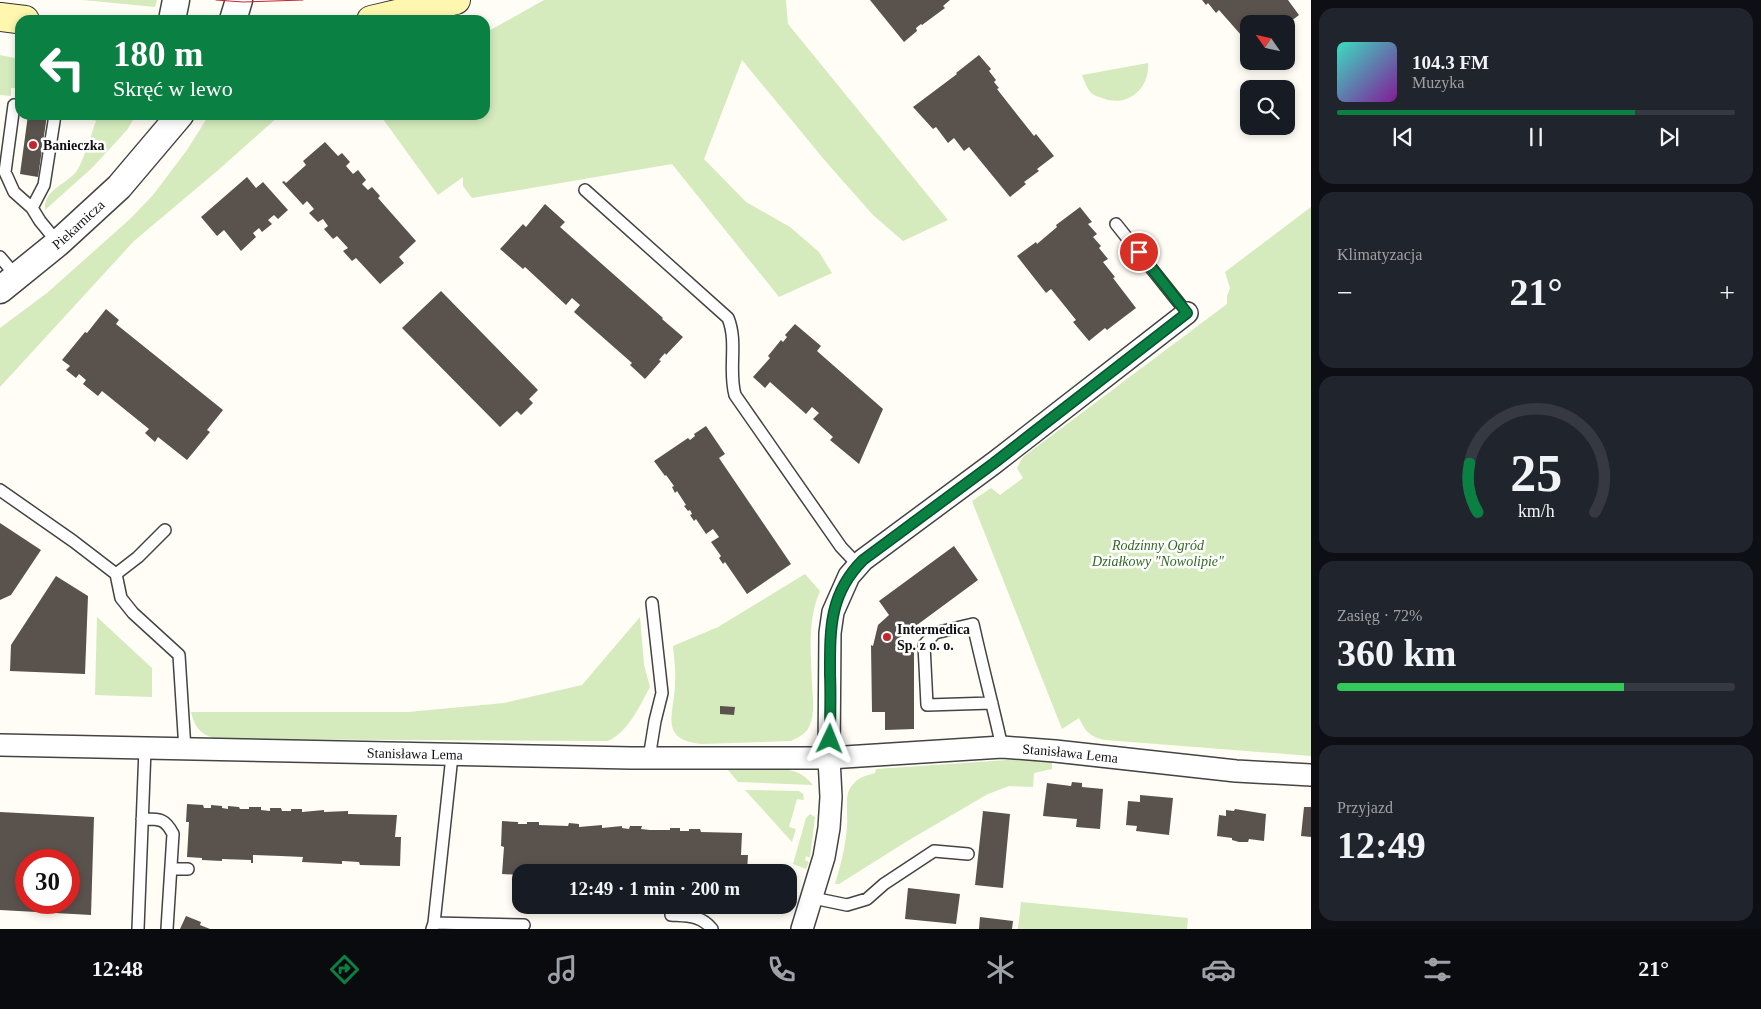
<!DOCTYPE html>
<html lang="pl">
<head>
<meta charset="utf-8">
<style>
	body { margin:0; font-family:Georgia,serif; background:#20242c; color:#f1f3f6; height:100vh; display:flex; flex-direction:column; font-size:19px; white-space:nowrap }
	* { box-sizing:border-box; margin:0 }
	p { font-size:16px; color:#9ea1a6 }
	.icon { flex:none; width:28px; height:28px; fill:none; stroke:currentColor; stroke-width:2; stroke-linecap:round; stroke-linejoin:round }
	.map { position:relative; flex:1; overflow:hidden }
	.details { display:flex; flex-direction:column; gap:8px; padding:8px; background:#0d0f14; width:450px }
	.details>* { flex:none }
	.hud { position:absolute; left:15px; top:15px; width:475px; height:105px; border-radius:15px; box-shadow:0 2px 8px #0003; background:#0b8043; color:#fff; overflow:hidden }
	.needle { width:32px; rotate:304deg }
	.controls { position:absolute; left:1240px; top:15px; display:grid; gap:10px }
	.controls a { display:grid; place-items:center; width:55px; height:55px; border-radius:10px; background:#171b24; box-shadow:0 2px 8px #0003; font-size:25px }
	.speed { position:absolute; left:15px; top:849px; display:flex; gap:10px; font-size:25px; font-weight:700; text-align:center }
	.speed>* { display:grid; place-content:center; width:65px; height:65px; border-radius:50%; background:#171b24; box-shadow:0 2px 8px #0003; line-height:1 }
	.speed .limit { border:8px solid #d22; background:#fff; color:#111 }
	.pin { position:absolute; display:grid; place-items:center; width:42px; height:42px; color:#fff; margin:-21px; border:2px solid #fff; border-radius:50%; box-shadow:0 1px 5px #0007 }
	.me { position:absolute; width:55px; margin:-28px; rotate:2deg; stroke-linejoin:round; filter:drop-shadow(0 0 4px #0008) }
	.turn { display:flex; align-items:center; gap:18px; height:105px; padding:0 15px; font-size:22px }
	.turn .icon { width:65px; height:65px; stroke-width:2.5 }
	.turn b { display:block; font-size:35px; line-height:42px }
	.big { font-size:38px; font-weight:600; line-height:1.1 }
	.details .tile { flex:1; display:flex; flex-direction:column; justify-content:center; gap:8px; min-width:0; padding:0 18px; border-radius:15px; background:#20242c }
	.details .dial { align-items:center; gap:0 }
	.dial svg { height:130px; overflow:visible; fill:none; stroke:#363941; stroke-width:7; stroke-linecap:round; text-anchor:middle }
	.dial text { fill:#f1f3f6; stroke:none }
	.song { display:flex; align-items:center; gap:15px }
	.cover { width:60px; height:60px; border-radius:8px; background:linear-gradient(135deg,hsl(170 70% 55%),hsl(290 70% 35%)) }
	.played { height:5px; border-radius:2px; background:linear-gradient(90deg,#0b8043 75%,#363941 75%) }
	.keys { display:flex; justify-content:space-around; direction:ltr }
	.heat { display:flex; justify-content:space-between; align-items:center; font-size:28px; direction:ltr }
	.charge { height:8px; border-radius:4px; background:linear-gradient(90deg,#34c759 72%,#363941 0) }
	.trip { position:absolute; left:512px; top:864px; width:285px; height:50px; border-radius:15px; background:#171b24; box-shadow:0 2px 8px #0003; font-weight:600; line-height:50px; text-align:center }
	.tabs { display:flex; height:80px; justify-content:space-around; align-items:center; background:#090b0e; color:#9ea1a6 }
	.tabs .icon { width:35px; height:35px }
	.tabs .current { color:#0b8043 }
	.tabs b { font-size:22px; color:#f1f3f6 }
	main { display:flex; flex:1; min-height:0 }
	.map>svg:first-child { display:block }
</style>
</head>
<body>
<main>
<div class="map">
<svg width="1311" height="929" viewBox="0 0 1311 929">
	<rect width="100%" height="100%" fill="#fffdf5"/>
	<path fill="#d5ebbd" d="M83 0H157L155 7Z
		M544 0H786L788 24 948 220 903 241 873 215 827 163 742 60 704 159 746 202 790 227 819 252 832 273 779 297 672 164 472 198 463 186V177L438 195 380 115H485V33Z
		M0 55 20 59V88H11V96L0 95Z
		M1148 63C1150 89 1127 108 1102 98 1098 97 1094 95 1091 93 1087 88 1084 81 1082 75Z
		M86 115H136L127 130 92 168 45 210C43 190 65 185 76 172 82 165 92 132 96 121Z
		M209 115H280L216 172 134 241 0 387V328L47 293 130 219 153 195 187 150Z
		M1311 207V756L1105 740C1090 737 1085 731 1079 718L1062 729 972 501 991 488 1000 495 1023 478 1017 468 1023 457 1227 304V296L1230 288 1225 272Z
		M805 574 820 591C807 621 811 653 812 685 813 699 815 715 809 727 806 734 797 738 791 741L702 744C657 740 675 713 675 682 676 670 674 658 673 646L718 627Z
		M97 617 152 668V697L95 695Z
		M640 617 644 665 650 687C639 707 629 731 608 741L219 739C202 736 195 729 191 712H408L504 703 582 685Z
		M1037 758 1052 759V769L1034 773 1033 787 1009 786 988 794 909 840 839 884H835C841 864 846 845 847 825 848 815 845 799 849 790 855 779 863 776 875 773L876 769Z
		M781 769C795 770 804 774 813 785L738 782 728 770Z
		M745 790 799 791 803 794 804 800 797 799 789 827 796 829 792 842Z
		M810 814 815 817 810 858 806 856 805 860 809 862 806 869 793 864 806 818Z
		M1021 902 1188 918 1187 929H1018Z"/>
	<path fill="#5a524d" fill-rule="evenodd" d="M870 0H950L943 6 945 8 922 25 921 24 916 28 917 31 904 42Z
		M1202 0H1288L1299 15 1286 25 1249 24V44L1219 10 1216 13 1208 3 1206 5Z
		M979 55 991 69 989 71 996 80 994 82 999 88 997 89 1034 136 1036 134 1054 156 1037 169 1039 171 1024 182 1026 184 1010 197 969 147 964 151 954 138 948 143 936 127 933 129 913 107 957 74 956 73Z
		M28 115H47L38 177 20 174Z
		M325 142 338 156 342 153 350 162 346 166 353 174 358 170 366 180 362 184 368 190 372 187 380 196 378 198 416 241 399 257 404 263 380 284 356 258 352 261 343 251 348 248 337 236 333 239 324 229 328 226 323 219 318 222 309 213 314 209 307 201 303 205 282 182 284 181 286 183 306 165 303 161Z
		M247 177 256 188 263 182 288 210 278 219 274 215 268 220 272 224 262 232 259 228 253 233 256 237 241 251 224 230 217 236 201 217Z
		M545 204 565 222 560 227 663 318 662 319 683 337 666 355 665 353 659 360 661 361 645 379 630 365 632 363 574 312 580 305 572 298 566 305 525 267 523 269 500 249 523 224 526 227Z
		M1080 207 1092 222 1088 224 1097 234 1093 237 1101 246 1099 248 1108 259 1103 262 1115 277 1113 278 1136 308 1107 330 1105 328 1089 341 1073 322 1076 320 1051 289 1046 293 1017 256 1036 242 1037 244 1057 227 1056 225Z
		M441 291 538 390 529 399 533 403 521 415 517 411 500 427 402 328Z
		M106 309 119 320 116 324 223 410 207 430 210 432 187 460 158 437 155 442 145 433 149 429 102 391 98 396 83 384 86 380 79 374 76 378 66 370 70 366 62 360 85 332 87 333Z
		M795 324 821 346 817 351 883 409 859 464 830 440 833 437 813 419 819 413 812 407 806 414 770 382 765 388 753 377 770 358 768 356 781 340 783 342 787 337 785 335Z
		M706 426 725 454 719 458 791 564 747 594 725 562 723 564 719 558 721 556 711 542 719 537 713 529 706 534 696 519 694 521 690 515 692 514 690 510 688 511 684 506 686 505 677 491 675 493 672 487 674 486 666 475 665 476 654 461 688 438 690 440 695 436 694 434Z
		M0 523 41 550 11 595 0 600Z
		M954 546 978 580 898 639 896 645H898L899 652H914V729L885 730V712H872L871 645 873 646 878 625 889 615 879 601Z
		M56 576 88 596 85 674 10 671 11 645Z
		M720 706 735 707 734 715 720 714Z
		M1072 782 1082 783V787L1103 789 1100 829 1076 827 1077 819 1043 816 1047 783 1071 786Z
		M1140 795 1173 798 1169 835 1136 831 1137 826 1126 825 1128 801 1140 802Z
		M187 804 203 805 204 808H211V805L222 806V808L228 809V806L239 807 240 809H249V807H261V810L270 811V808H281L282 811H291V809H302V812L324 810V812L348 811V814L397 815 395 837H401L400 866 360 865 359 862 342 861V864L302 862 303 857 281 856 253 855V863H251V860L222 859V861L202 860V858L187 857 189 822H186Z
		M1304 807H1311V837L1301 836Z
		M1235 809 1266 814 1264 841 1249 839 1248 842H1239L1232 840V838L1217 836 1219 815 1226 816V810L1234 811Z
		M983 811 1010 814 1003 888 975 885Z
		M0 812 94 817 91 915 0 910ZM26 860H69V902H26Z
		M502 821 518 822V824H527V822H539V825L568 826 569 823 579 824V827L602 825V828L622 826V828L629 829 630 826H642L641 829 650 830H670V828H680V831H689V829H700L701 832 742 833 741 855H748L747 872H521V875L502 874 504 847 501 846Z
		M908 888 960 894 956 924 905 919Z
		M186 916 201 922 200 925 210 929H180Z
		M980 917 1013 921 1012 929H979Z"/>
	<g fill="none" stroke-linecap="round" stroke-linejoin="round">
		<defs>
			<path id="service" d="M14 105 5 172 14 192 32 208
				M55 115 44 185 32 208 40 221 58 243
				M585 190 728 318C738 342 728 370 735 395L841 547 858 565
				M1116 224 1187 313
				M0 257 17 277
				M0 490 73 541 116 574 121 598 133 613 179 655 185 750
				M116 574 138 557 165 530
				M992 703 927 705 924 645 935 633 973 624C982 665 993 706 1002 747
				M649 758 655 721 662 693 652 603
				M142 819C159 819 165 818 173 834L167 929
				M171 869H188
				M813 898 847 905 867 899 884 884 934 851 968 854
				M671 915C687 916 701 915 712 929
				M434 923 524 925
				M138 929 145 749
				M432 929 434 923 452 756"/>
			<g id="minor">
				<path id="s1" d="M0 745 631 758H829L1002 747 1055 751 1236 771 1311 775"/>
				<path d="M802 929 824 857 829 828 831 797 829 758 830 633 833 612 849 576 863 560 994 463 1187 313"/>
			</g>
			<g id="tertiary">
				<path d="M172 20 176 0"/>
				<path d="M233 20 239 0"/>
				<path id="s2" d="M0 290 58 243 119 187 180 115"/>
			</g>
			<path id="secondary" d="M0 17 25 20
				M371 20 456 0"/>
		</defs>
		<use href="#service" stroke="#444" stroke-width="14"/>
		<use href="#minor" stroke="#444" stroke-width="24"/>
		<use href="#tertiary" stroke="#444" stroke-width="29"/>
		<use href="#secondary" stroke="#333" stroke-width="30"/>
		<use href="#service" stroke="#fff" stroke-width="11"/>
		<use href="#minor" stroke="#fff" stroke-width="21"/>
		<use href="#tertiary" stroke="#fff" stroke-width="26"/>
		<use href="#secondary" stroke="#fff6b0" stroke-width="28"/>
		<path stroke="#c4262e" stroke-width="1" d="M216 0 243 2 303 0"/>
	</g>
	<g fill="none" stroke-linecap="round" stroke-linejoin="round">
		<defs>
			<path id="route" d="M830 739C830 717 831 696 830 674 830 629 829 594 863 560L994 463 1187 313 1139 252"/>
		</defs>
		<use href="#route" stroke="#07532c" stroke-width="12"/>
		<use href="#route" stroke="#0b8043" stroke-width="9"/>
	</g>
	<g fill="#c4262e" stroke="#fff" stroke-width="2">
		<circle cx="33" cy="145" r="5"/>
		<circle cx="887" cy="637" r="5"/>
	</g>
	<g text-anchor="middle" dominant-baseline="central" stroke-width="5" stroke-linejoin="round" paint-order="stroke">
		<g font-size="14" font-weight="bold" fill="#111" stroke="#fff" text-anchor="start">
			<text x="43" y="145">Banieczka</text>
			<text x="897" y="629">Intermedica<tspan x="897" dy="16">Sp. z o. o.</tspan></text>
		</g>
		<g font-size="14" fill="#111" stroke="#fff">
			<text stroke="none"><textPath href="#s2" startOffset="102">Piekarnicza</textPath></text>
			<text stroke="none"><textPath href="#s1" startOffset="1071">Stanisława Lema</textPath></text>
			<text stroke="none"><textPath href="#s1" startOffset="415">Stanisława Lema</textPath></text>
		</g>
		<g font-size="14" font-style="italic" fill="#2f6b1f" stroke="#fff">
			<text x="1158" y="545">Rodzinny Ogród<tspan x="1158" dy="16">Działkowy "Nowolipie"</tspan></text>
		</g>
	</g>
</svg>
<div class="controls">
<a><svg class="needle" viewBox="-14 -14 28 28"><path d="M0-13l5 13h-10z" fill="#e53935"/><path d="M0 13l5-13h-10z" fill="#9ea1a6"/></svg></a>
<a><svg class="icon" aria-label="search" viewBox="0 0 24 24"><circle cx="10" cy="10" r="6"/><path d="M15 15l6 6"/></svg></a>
</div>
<div class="speed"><div class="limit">30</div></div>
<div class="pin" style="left:1139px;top:252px;background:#d93025"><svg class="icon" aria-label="arrive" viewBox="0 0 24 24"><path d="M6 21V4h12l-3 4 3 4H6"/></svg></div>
<svg class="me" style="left:830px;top:739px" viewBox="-20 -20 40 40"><path d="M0-17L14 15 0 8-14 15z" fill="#0b8043" stroke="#fff" stroke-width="4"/></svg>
<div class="trip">12:49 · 1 min · 200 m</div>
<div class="hud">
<div class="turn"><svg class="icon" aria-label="left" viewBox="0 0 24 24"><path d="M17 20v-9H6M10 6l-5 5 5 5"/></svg><div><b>180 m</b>Skręć w lewo</div></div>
</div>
</div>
<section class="details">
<div class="tile">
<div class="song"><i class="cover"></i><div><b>104.3 FM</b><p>Muzyka</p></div></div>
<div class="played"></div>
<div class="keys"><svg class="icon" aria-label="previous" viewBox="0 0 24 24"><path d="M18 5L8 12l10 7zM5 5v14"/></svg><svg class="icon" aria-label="pause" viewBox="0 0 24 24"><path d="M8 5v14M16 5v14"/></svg><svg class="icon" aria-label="next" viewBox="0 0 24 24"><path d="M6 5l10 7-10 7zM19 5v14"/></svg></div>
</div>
<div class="tile"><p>Klimatyzacja</p>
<div class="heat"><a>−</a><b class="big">21°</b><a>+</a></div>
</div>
<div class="tile dial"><svg viewBox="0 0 100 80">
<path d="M14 69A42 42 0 1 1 86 69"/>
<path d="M14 69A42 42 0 0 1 9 39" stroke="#0b8043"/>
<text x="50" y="56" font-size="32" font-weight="700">25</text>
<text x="50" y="72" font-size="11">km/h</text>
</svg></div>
<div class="tile"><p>Zasięg · 72%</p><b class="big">360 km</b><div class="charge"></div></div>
<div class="tile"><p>Przyjazd</p><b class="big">12:49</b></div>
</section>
</main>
<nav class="tabs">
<b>12:48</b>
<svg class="icon current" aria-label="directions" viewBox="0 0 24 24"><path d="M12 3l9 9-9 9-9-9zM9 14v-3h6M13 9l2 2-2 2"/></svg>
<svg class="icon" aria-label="music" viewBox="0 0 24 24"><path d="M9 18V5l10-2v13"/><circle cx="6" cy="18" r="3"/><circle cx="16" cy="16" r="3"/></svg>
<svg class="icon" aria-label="phone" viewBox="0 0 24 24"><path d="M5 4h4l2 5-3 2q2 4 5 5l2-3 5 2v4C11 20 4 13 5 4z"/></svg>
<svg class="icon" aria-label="climate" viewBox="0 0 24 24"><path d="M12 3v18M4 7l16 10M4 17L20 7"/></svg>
<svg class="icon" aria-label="car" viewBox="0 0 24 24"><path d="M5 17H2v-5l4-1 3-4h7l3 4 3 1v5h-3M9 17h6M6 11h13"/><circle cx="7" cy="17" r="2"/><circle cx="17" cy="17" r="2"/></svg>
<svg class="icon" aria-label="filters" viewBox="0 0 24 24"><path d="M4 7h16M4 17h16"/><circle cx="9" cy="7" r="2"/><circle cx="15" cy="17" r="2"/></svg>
<b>21°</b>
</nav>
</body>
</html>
